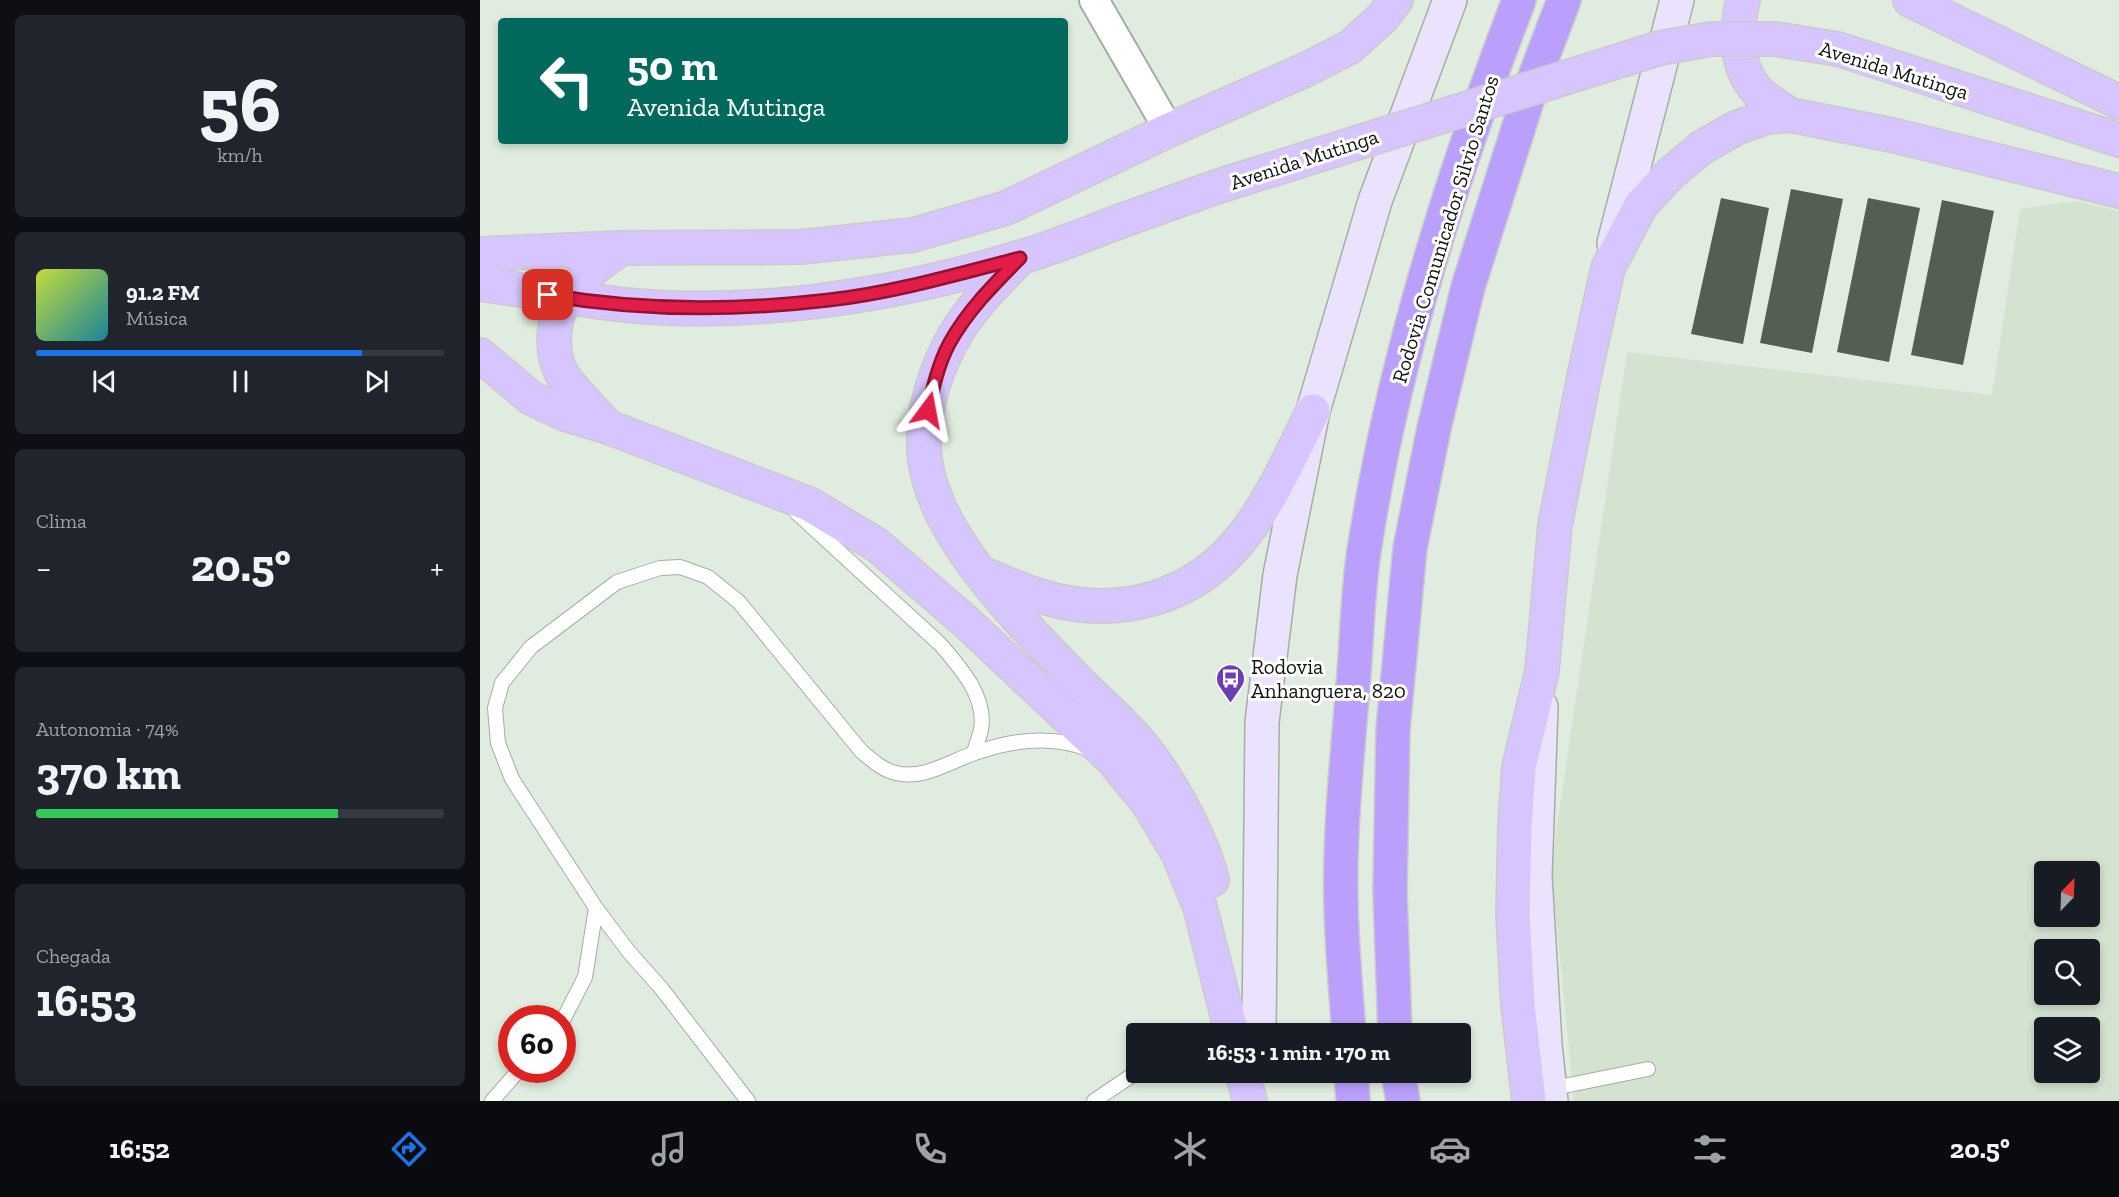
<!DOCTYPE html>
<html lang="pt">
<head>
<meta charset="utf-8">
<style>
	body { margin:0; font-family:"Zilla Slab",serif; background:#20242c; color:#f1f3f6; height:100vh; display:flex; flex-direction:column; font-size:22px; white-space:nowrap }
	* { box-sizing:border-box; margin:0 }
	p { font-size:20px; color:#9ea1a6 }
	.icon { flex:none; width:33px; height:33px; fill:none; stroke:currentColor; stroke-width:2; stroke-linecap:round; stroke-linejoin:round }
	.map { position:relative; flex:1; overflow:hidden }
	.details { display:flex; flex-direction:column; gap:15px; padding:15px; background:#0d0f14; width:480px }
	.details>* { flex:none }
	.top-card { position:absolute; left:18px; top:18px; width:570px; height:126px; border-radius:6px; box-shadow:0 3px 9px #0003; background:#00695c; color:#fff; overflow:hidden }
	.needle { width:39px; rotate:23deg }
	.tools { position:absolute; left:1554px; top:861px; display:grid; gap:12px }
	.tools a { display:grid; place-items:center; width:66px; height:66px; border-radius:6px; background:#171b24; box-shadow:0 3px 9px #0003; font-size:30px }
	.speed { position:absolute; left:18px; top:1005px; display:flex; gap:12px; font-size:30px; font-weight:700; text-align:center }
	.speed>* { display:grid; place-content:center; width:78px; height:78px; border-radius:50%; background:#171b24; box-shadow:0 3px 9px #0003; line-height:1 }
	.speed .limit { border:9px solid #d22; background:#fff; color:#111 }
	.pin { position:absolute; display:grid; place-items:center; width:51px; height:51px; color:#fff; margin:-26px; border-radius:12px; box-shadow:0 3px 9px #0006 }
	.me { position:absolute; width:66px; margin:-33px; rotate:13deg; stroke-linejoin:round; filter:drop-shadow(0 0 4px #0008) }
	.turn { display:flex; align-items:center; gap:21px; height:126px; padding:0 30px; font-size:27px }
	.turn .icon { width:78px; height:78px; stroke-width:2.5 }
	.turn b { display:block; font-size:42px; line-height:51px }
	.big { font-size:45px; font-weight:700; line-height:1.1 }
	.details .tile { flex:1; display:flex; flex-direction:column; justify-content:center; gap:9px; min-width:0; padding:0 21px; border-radius:9px; background:#20242c }
	.details .dial { align-items:center; gap:0 }
	.dial b { font-size:78px; line-height:1 }
	.song { display:flex; align-items:center; gap:18px }
	.cover { width:72px; height:72px; border-radius:9px; background:linear-gradient(135deg,hsl(70 70% 55%),hsl(190 70% 35%)) }
	.played { height:6px; border-radius:3px; background:linear-gradient(90deg,#1a73e8 80%,#363941 80%) }
	.keys { display:flex; justify-content:space-around; direction:ltr }
	.heat { display:flex; justify-content:space-between; align-items:center; font-size:33px; direction:ltr }
	.charge { height:9px; border-radius:4px; background:linear-gradient(90deg,#34c759 74%,#363941 0) }
	.trip { position:absolute; left:646px; top:1023px; width:345px; height:60px; border-radius:6px; background:#171b24; box-shadow:0 3px 9px #0003; font-weight:700; line-height:60px; text-align:center }
	.menu { display:flex; height:96px; justify-content:space-around; align-items:center; background:#090b0e; color:#9ea1a6 }
	.menu .icon { width:42px; height:42px }
	.menu .current { color:#1a73e8 }
	.menu b { font-size:27px; color:#f1f3f6 }
	main { display:flex; flex:1; min-height:0 }
	.map>svg:first-child { display:block }
</style>
</head>
<body>
<main>
<section class="details">
<div class="tile dial"><b>56</b><p>km/h</p></div>
<div class="tile">
<div class="song"><i class="cover"></i><div><b>91.2 FM</b><p>Música</p></div></div>
<div class="played"></div>
<div class="keys"><svg class="icon" aria-label="previous" viewBox="0 0 24 24"><path d="M18 5L8 12l10 7zM5 5v14"/></svg><svg class="icon" aria-label="pause" viewBox="0 0 24 24"><path d="M8 5v14M16 5v14"/></svg><svg class="icon" aria-label="next" viewBox="0 0 24 24"><path d="M6 5l10 7-10 7zM19 5v14"/></svg></div>
</div>
<div class="tile"><p>Clima</p>
<div class="heat"><a>−</a><b class="big">20.5°</b><a>+</a></div>
</div>
<div class="tile"><p>Autonomia · 74%</p><b class="big">370 km</b><div class="charge"></div></div>
<div class="tile"><p>Chegada</p><b class="big">16:53</b></div>
</section>
<div class="map">
<svg width="1639" height="1101" viewBox="0 0 1639 1101">
	<rect width="100%" height="100%" fill="#e0ecdf"/>
	<path fill="#d3e3d0" fill-rule="evenodd" d="M1595 201 1639 211V1101H1094L1071 867 1147 352 1512 395 1540 209ZM1564 872H1610V916H1564ZM1564 950H1610V994H1564ZM1564 1028H1610V1072H1564Z"/>
	<path fill="#555e53" d="M1311 189 1363 199 1332 353 1280 343Z
		M1241 198 1289 208 1263 344 1211 334Z
		M1388 198 1440 208 1409 362 1357 352Z
		M1462 200 1514 211 1483 365 1431 355Z"/>
	<g fill="none" stroke-linecap="round" stroke-linejoin="round">
		<defs>
			<path id="lane" d="M317 513 460 644C480 667 507 697 501 730 499 738 496 745 494 753
				M82 1022 105 977 116 908
				M1069 1089 1168 1069
				M12 1101 39 1070
				M268 1101 181 988 149 952 116 908 32 779 18 743 15 708 22 683 51 647 137 582 180 568 200 567 228 577 259 602 381 751C392 760 402 770 416 773 444 780 470 761 495 753 531 740 571 735 608 749
				M614 1101 654 1074"/>
			<path id="street" d="M614 0 689 130"/>
			<path id="secondary" d="M1134 243 1197 0
				M1061 707 1055 876 1065 1045 1071 1101
				M779 1034 782 722 800 575 833 411 895 201 970 0"/>
			<path id="primary" d="M1263 0C1255 33 1255 67 1279 93 1288 101 1300 108 1310 115
				M1430 0 1639 102
				M1358 49 1639 140
				M0 254 141 248 321 247 433 235 526 208 689 130 825 70 870 47 902 18 916 0
				M540 258C514 284 486 312 469 346 452 379 440 422 445 459 454 538 546 628 600 683 617 700 635 716 652 734 684 768 721 835 732 880
				M0 284C63 292 125 306 189 308 306 312 426 292 538 258 576 247 613 231 649 218
				M0 355 51 398 85 414 128 427 329 504 397 545 485 621 632 759 668 803 698 853 720 907 752 1034
				M128 427C116 413 90 388 82 374 70 352 72 319 86 298 99 277 122 262 141 248
				M503 574C523 582 542 591 563 597 639 620 716 598 764 535 793 498 812 453 833 411
				M762 1072 770 1101
				M1049 1101 1038 1005 1033 915 1035 825 1039 767 1062 671 1075 525 1105 372 1128 268 1161 205 1190 174 1221 148 1256 128 1287 117 1310 115 1412 135 1639 191"/>
			<path id="highway" d="M869 1034C866 991 862 949 861 906 859 828 868 751 874 673 877 633 878 591 884 551 913 362 971 178 1039 0
				M915 1034 910 890 913 729 930 548 954 428 988 287 1054 79 1084 0
				M871 1072 873 1101
				M918 1072 923 1101"/>
		</defs>
		<use href="#lane" stroke="#a4afa3" stroke-width="16"/>
		<use href="#street" stroke="#a4afa3" stroke-width="32"/>
		<use href="#secondary" stroke="#a4afa3" stroke-width="36"/>
		<use href="#primary" stroke="#cacbca" stroke-width="36"/>
		<use href="#highway" stroke="#cacbca" stroke-width="36"/>
		<use href="#lane" stroke="#fff" stroke-width="14"/>
		<use href="#street" stroke="#fff" stroke-width="28"/>
		<use href="#secondary" stroke="#ebe2fe" stroke-width="33"/>
		<use href="#primary" stroke="#d6c5fe" stroke-width="33"/>
		<use href="#highway" stroke="#bb9ffd" stroke-width="33"/>
		<defs>
			<path id="primary-bridge" d="M649 218 736 187 1180 48 1231 39H1295L1358 49"/>
		</defs>
		<use href="#primary-bridge" stroke="#cacbca" stroke-width="36" stroke-linecap="butt"/>
		<use href="#primary-bridge" stroke="#d6c5fe" stroke-width="33"/>
	</g>
	<g fill="none" stroke-linecap="round" stroke-linejoin="round">
		<defs>
			<path id="route" d="M68 295C161 311 256 311 349 300 413 293 478 274 540 258 514 284 487 311 469 344 458 365 453 388 448 410"/>
		</defs>
		<use href="#route" stroke="#92132f" stroke-width="15"/>
		<use href="#route" stroke="#e11d48" stroke-width="10"/>
	</g>
	<defs>
		<symbol id="bus-pin" viewBox="-11 -11 22 30"><path d="M0 17L-7.5 6A9.5 9.5 0 1 1 7.5 6Z" fill="#6c3eb5" stroke="#fff"/><path d="M-5-6H5V4H4V6H2V4H-2V6H-4V4H-5ZM-3.5-4V0h7V-4ZM-3.5 1.2v1.5H-2V1.2ZM2 1.2v1.5H3.5V1.2Z" fill="#fff"/></symbol>
	</defs>
	<g fill-rule="evenodd">
		<use href="#bus-pin" x="734" y="662" width="33" height="45"/>
	</g>
	<g text-anchor="middle" dominant-baseline="central" stroke-width="6" stroke-linejoin="round" paint-order="stroke">
		<g font-size="21" fill="#10140f" stroke="#fff">
			<text transform="translate(1414 70) rotate(17)">Avenida Mutinga</text>
			<text transform="translate(824 159) rotate(-18)">Avenida Mutinga</text>
			<text transform="translate(965 229) rotate(-73)">Rodovia Comunicador Silvio Santos</text>
		</g>
		<g font-size="21" fill="#10140f" stroke="#fff" text-anchor="start">
			<text x="771" y="666">Rodovia<tspan x="771" dy="24">Anhanguera, 820</tspan></text>
		</g>
	</g>
</svg>
<div class="tools">
<a><svg class="needle" viewBox="-14 -14 28 28"><path d="M0-13l5 13h-10z" fill="#e53935"/><path d="M0 13l5-13h-10z" fill="#9ea1a6"/></svg></a>
<a><svg class="icon" aria-label="search" viewBox="0 0 24 24"><circle cx="10" cy="10" r="6"/><path d="M15 15l6 6"/></svg></a>
<a><svg class="icon" aria-label="layers" viewBox="0 0 24 24"><path d="M12 4l9 5-9 5-9-5zM3 14l9 5 9-5"/></svg></a>
</div>
<div class="speed"><div class="limit">60</div></div>
<div class="pin" style="left:68px;top:295px;background:#d93025"><svg class="icon" aria-label="arrive" viewBox="0 0 24 24"><path d="M6 21V4h12l-3 4 3 4H6"/></svg></div>
<svg class="me" style="left:448px;top:410px" viewBox="-20 -20 40 40"><path d="M0-17L14 15 0 8-14 15z" fill="#e11d48" stroke="#fff" stroke-width="4"/></svg>
<div class="trip">16:53 · 1 min · 170 m</div>
<div class="top-card">
<div class="turn"><svg class="icon" aria-label="left" viewBox="0 0 24 24"><path d="M17 20v-9H6M10 6l-5 5 5 5"/></svg><div><b>50 m</b>Avenida Mutinga</div></div>
</div>
</div>
</main>
<nav class="menu">
<b>16:52</b>
<svg class="icon current" aria-label="directions" viewBox="0 0 24 24"><path d="M12 3l9 9-9 9-9-9zM9 14v-3h6M13 9l2 2-2 2"/></svg>
<svg class="icon" aria-label="music" viewBox="0 0 24 24"><path d="M9 18V5l10-2v13"/><circle cx="6" cy="18" r="3"/><circle cx="16" cy="16" r="3"/></svg>
<svg class="icon" aria-label="phone" viewBox="0 0 24 24"><path d="M5 4h4l2 5-3 2q2 4 5 5l2-3 5 2v4C11 20 4 13 5 4z"/></svg>
<svg class="icon" aria-label="climate" viewBox="0 0 24 24"><path d="M12 3v18M4 7l16 10M4 17L20 7"/></svg>
<svg class="icon" aria-label="car" viewBox="0 0 24 24"><path d="M5 17H2v-5l4-1 3-4h7l3 4 3 1v5h-3M9 17h6M6 11h13"/><circle cx="7" cy="17" r="2"/><circle cx="17" cy="17" r="2"/></svg>
<svg class="icon" aria-label="filters" viewBox="0 0 24 24"><path d="M4 7h16M4 17h16"/><circle cx="9" cy="7" r="2"/><circle cx="15" cy="17" r="2"/></svg>
<b>20.5°</b>
</nav>
</body>
</html>
